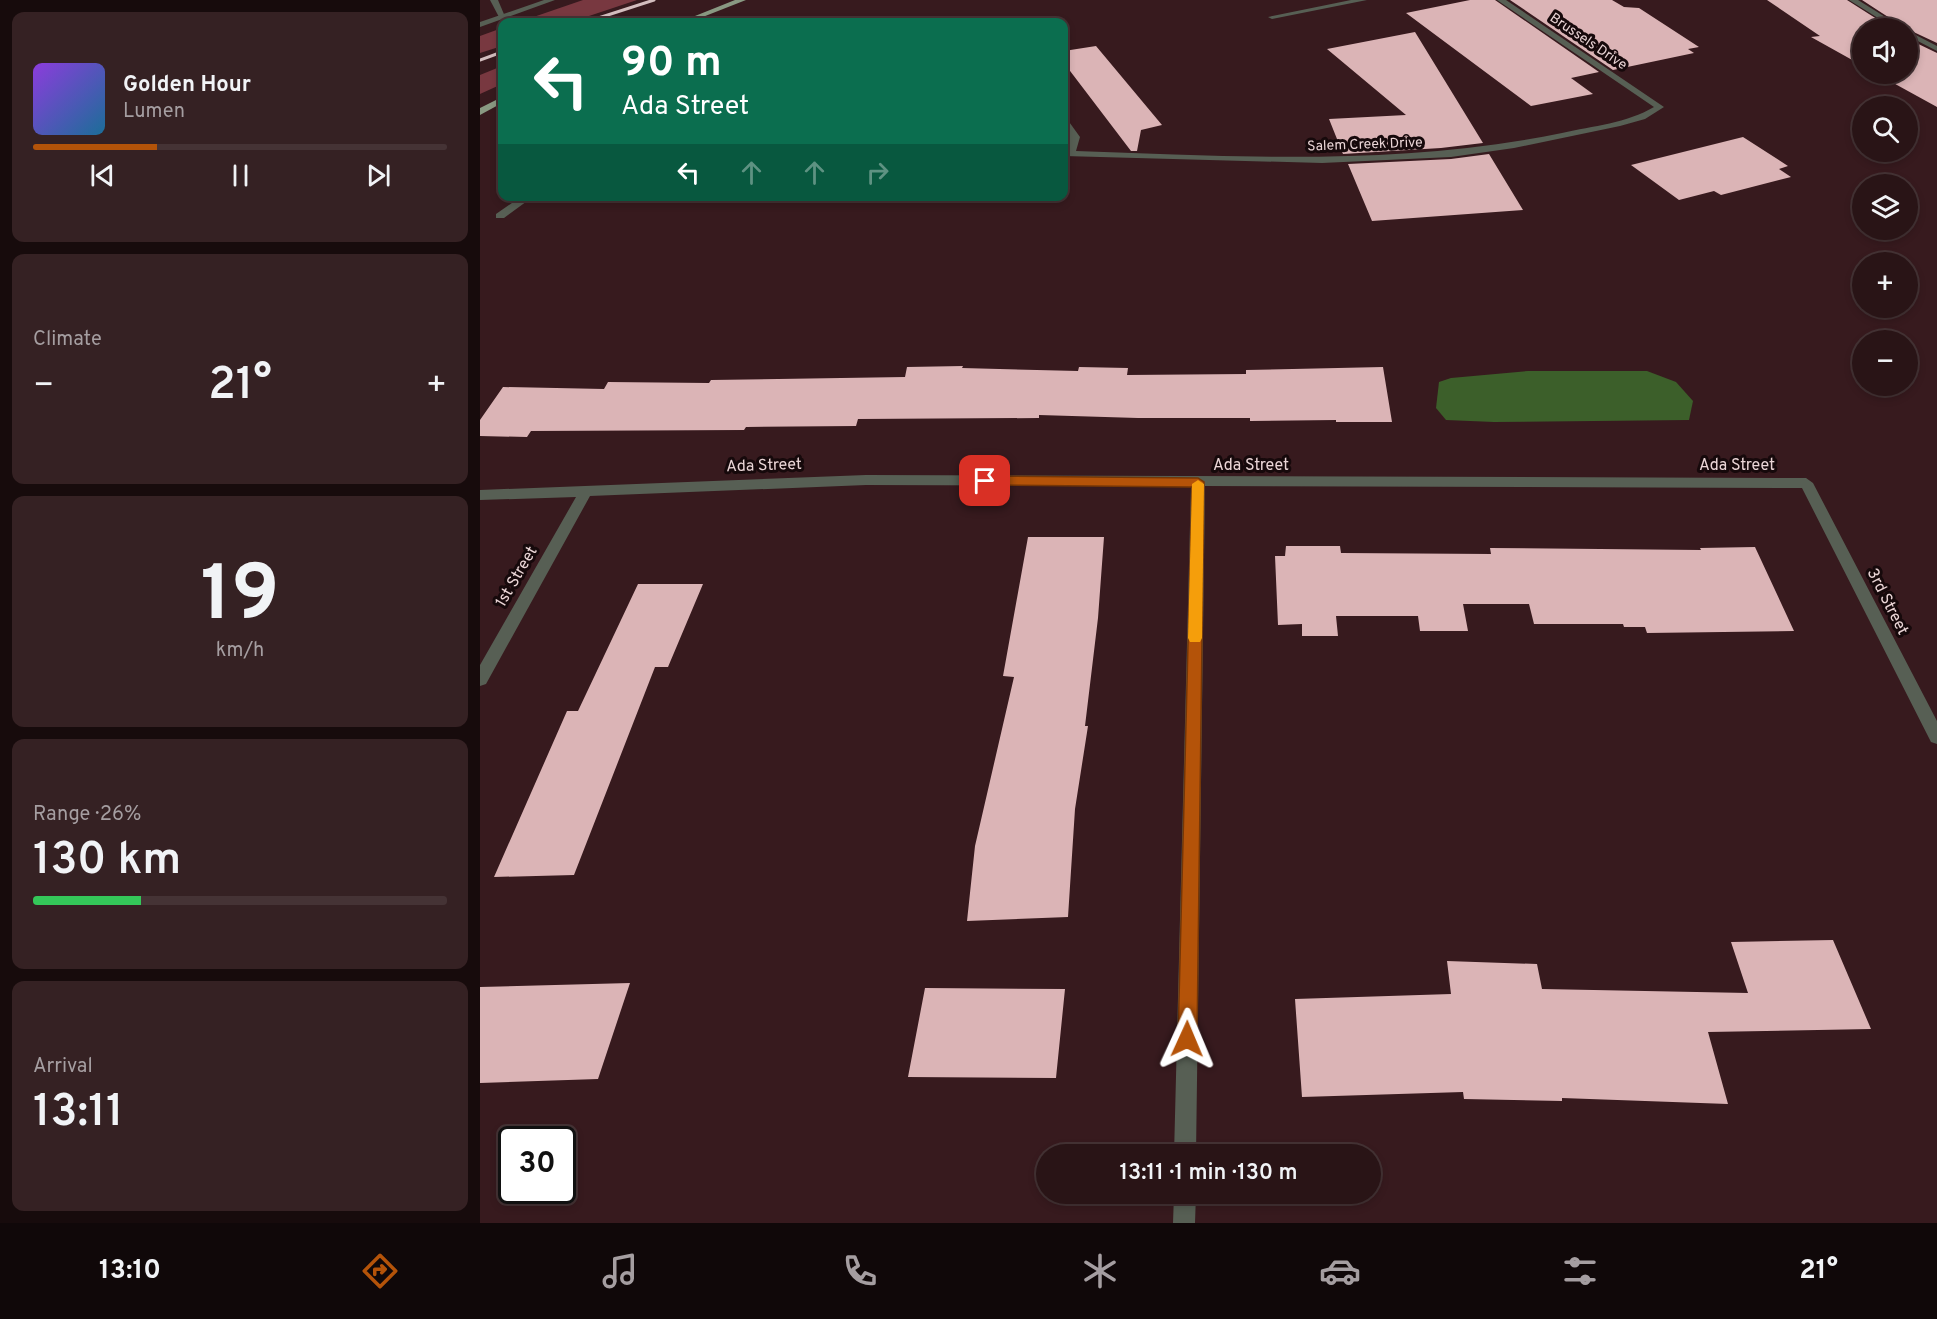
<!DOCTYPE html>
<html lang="en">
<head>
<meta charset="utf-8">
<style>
	body { margin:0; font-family:Overpass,sans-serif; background:#352123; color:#f1f3f6; height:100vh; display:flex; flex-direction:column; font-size:22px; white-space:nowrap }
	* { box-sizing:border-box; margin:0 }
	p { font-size:20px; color:#a59ea1 }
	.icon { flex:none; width:33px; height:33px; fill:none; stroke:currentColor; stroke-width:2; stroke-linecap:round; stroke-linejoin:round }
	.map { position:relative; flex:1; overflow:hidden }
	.panel { display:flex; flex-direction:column; gap:12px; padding:12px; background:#170b0c; width:480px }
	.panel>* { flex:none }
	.top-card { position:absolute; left:18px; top:18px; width:570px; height:183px; border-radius:12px; box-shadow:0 3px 9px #0003,0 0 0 2px #453335; background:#0b6e4f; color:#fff; overflow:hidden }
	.tools { position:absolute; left:1372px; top:18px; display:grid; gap:12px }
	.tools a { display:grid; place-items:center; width:66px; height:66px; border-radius:50%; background:#291416; box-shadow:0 3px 9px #0003,0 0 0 2px #453335; font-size:30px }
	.speed { position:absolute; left:18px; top:1126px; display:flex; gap:12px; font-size:30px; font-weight:700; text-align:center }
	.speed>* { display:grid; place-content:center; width:78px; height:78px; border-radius:50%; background:#291416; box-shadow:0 3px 9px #0003,0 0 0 2px #453335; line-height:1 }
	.speed .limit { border:3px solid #111; border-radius:9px; background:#fff; color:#111 }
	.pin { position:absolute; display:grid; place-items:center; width:51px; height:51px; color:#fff; margin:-26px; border-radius:12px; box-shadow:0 3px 9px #0006 }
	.me { position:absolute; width:66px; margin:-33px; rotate:1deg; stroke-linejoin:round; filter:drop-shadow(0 0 4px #0008) }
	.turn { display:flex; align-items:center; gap:21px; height:126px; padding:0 24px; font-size:27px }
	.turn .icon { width:78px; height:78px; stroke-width:2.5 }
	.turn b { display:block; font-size:42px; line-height:51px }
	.lanes { display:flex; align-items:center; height:57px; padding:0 24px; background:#0003; justify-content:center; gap:30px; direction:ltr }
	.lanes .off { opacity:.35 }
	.big { font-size:45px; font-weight:600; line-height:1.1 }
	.panel .card { flex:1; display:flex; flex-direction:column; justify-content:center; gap:9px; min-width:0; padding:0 21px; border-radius:12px; background:#352123 }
	.panel .dial { align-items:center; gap:0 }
	.dial b { font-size:78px; line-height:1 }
	.song { display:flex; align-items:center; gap:18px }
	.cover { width:72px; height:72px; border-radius:9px; background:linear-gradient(135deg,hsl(270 70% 55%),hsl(200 70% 35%)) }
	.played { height:6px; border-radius:3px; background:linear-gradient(90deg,#b45309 30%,#453335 30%) }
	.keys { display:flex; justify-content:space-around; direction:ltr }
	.heat { display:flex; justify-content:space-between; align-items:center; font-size:33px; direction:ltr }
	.charge { height:9px; border-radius:4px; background:linear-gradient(90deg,#34c759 26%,#453335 0) }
	.trip { position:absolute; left:556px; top:1144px; width:345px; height:60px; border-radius:30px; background:#291416; box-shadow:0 3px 9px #0003,0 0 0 2px #453335; font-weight:600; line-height:60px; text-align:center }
	.tab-bar { display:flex; height:96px; justify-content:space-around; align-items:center; background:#100809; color:#a59ea1 }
	.tab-bar .icon { width:42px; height:42px }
	.tab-bar .on { color:#b45309 }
	.tab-bar b { font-size:27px; color:#f1f3f6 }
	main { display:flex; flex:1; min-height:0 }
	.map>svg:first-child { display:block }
</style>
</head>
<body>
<main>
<section class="panel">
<div class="card">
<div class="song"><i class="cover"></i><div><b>Golden Hour</b><p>Lumen</p></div></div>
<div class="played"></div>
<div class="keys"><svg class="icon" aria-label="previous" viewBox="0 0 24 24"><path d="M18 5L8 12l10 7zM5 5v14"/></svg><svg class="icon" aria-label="pause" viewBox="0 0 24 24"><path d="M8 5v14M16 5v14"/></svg><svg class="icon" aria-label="next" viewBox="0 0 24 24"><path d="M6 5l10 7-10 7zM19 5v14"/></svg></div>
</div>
<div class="card"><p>Climate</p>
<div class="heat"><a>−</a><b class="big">21°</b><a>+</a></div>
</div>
<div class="card dial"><b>19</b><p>km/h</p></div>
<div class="card"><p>Range · 26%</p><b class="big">130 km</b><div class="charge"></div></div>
<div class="card"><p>Arrival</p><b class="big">13:11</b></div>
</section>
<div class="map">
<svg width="1457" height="1223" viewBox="0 0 1457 1223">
	<rect width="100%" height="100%" fill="#371a1e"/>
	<path fill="#783840" d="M103 0H157L91 22H39Z
		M22 28V46L0 53V36Z
		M22 66V84L0 94V75Z"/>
	<path fill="#3c5f2a" d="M1048 371H1167L1196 382 1213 401 1209 420 1014 422 966 420 956 408 959 382 971 378Z"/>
	<path fill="#dbb4b6" d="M990 0H1015L1119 72 1091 78 1113 94 1051 106 926 13Z
		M1030 0H1132L1144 7 1159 8 1219 47 1208 49 1214 53 1133 70Z
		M1287 0H1367L1411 28H1383V66L1331 37 1340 36Z
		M1382 0H1457V43L1425 28Z
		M935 32 1003 143 961 148 863 154 849 119 926 115 847 49Z
		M1428 39 1457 53V107L1397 74H1428Z
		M616 46 682 125 661 130 657 151H651L584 63V51Z
		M1263 137 1308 166 1299 169 1311 177 1241 195 1234 191 1199 200 1151 165Z
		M1009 154 1043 210 892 221 868 164 971 159Z
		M483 366 482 368 598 371 599 367 648 368 647 375 766 374V370L903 367 912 422H856V420L770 421V418H658L559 415V418L378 419 376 426 266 427 264 430 51 431 47 437 0 436V420L23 387 124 389 128 382 229 383 231 380 425 377 427 367Z
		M548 537H624L618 618 605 726H608L595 809 588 917 487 921 495 846 534 677 523 676Z
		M806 546H860L861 553 1011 554 1010 548 1221 550 1220 548 1275 547 1314 631 1167 633 1165 627H1144L1143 624H1054L1049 604H983L988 631H940L938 616H856L858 636H822V624L798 625 795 556H805Z
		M158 584H223L188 667H175L94 875 14 877 87 711H98Z
		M1353 940 1391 1029 1228 1032 1248 1104 1082 1098V1101L984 1099 983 1092 822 1097 815 999 971 994 967 961 1057 964 1062 989 1268 993 1251 942Z
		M150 983 118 1079 0 1083V987Z
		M445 988 585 989 576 1078 428 1077Z"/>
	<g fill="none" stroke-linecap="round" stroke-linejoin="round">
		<path fill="#575f54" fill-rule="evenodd" d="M10 0H18L26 19H20Z"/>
		<path fill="#575f54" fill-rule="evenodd" d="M64 0H75L0 27V22Z
			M871 0H887L792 19 788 17Z
			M1017 0H1026L1184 107 1165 119 1140 126 1034 148 971 157 842 163 584 156V150H586L590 137 584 127V118L587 119 600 137 596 151C759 157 921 166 1082 133 1113 126 1147 123 1174 107Z
			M1369 0H1378L1423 28H1414Z
			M1428 31 1457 46V51L1428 36Z
			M42 196H54L24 218H16V214Z
			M386 475 1326 478 1333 483 1457 721V744L1451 742 1322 488 725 486 716 1155H694L711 486 386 485 110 496 6 684 0 686V665L96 497 0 500V490Z
			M694 1194H716L715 1223H693Z"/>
		<path fill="#899982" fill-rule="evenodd" d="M255 0H266L210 22H200Z
			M22 97V103L0 115V108Z"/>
		<path stroke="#d3bdbe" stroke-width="3" d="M106 22 174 0
			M0 60 22 52"/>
	</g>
	<path fill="#b45309" stroke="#753606" stroke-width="1.5" d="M505 476 718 478 724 482 717 1039 714 1046 707 1048 701 1046 698 1039 712 487 505 485 498 481Z"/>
	<path fill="#f59e0b" d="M718 480 724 484 722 638 720 642H710L708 638 712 484Z"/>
	<g text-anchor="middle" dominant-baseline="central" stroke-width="6" stroke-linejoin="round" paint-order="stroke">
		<g font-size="14" fill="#ead5d6" stroke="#16090b">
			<text transform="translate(1108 42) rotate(34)">Brussels Drive</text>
			<text transform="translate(885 145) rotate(-2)">Salem Creek Drive</text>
		</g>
		<g font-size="16" fill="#ead5d6" stroke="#16090b">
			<text transform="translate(284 466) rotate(-2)">Ada Street</text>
			<text x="771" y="466">Ada Street</text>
			<text x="1257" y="466">Ada Street</text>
			<text transform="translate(37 577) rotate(-60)">1st Street</text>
			<text transform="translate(1407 602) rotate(63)">3rd Street</text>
		</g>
	</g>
</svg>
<div class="tools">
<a><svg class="icon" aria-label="sound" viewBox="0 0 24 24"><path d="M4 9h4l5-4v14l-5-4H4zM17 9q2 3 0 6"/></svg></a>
<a><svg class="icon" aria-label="search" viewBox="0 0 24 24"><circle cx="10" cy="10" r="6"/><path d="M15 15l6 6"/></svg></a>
<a><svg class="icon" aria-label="layers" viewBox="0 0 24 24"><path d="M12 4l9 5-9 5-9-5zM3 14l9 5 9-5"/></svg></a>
<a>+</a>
<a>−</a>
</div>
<div class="speed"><div class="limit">30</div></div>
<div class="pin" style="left:505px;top:481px;background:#d93025"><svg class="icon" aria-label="arrive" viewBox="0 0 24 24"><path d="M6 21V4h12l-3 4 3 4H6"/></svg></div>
<svg class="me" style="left:707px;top:1039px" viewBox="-20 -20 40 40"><path d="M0-17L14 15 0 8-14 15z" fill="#b45309" stroke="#fff" stroke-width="4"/></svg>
<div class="trip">13:11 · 1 min · 130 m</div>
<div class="top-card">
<div class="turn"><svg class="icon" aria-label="left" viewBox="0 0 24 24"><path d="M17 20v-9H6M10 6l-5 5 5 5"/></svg><div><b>90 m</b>Ada Street</div></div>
<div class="lanes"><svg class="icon" aria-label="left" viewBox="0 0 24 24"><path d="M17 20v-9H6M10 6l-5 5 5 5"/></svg><svg class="icon off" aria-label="ahead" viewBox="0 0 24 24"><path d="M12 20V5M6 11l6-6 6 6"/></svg><svg class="icon off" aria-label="ahead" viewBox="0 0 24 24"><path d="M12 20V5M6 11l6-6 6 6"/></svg><svg class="icon off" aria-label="right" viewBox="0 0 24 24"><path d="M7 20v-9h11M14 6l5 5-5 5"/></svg></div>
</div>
</div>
</main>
<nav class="tab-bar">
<b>13:10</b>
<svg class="icon on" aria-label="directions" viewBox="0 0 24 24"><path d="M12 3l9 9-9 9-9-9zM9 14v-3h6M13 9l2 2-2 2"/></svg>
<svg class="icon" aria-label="music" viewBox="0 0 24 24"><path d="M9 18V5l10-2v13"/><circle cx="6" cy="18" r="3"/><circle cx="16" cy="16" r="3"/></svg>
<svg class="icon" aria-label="phone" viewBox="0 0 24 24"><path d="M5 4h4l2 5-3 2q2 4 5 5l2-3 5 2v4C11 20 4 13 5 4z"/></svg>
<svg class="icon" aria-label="climate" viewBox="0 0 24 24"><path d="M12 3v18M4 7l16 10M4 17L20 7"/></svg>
<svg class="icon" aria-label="car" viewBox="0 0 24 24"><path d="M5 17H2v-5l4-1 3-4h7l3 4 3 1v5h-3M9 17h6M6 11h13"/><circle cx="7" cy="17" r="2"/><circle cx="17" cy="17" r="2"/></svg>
<svg class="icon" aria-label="filters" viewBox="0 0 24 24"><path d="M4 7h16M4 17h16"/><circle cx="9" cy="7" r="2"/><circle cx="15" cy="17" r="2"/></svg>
<b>21°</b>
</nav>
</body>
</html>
